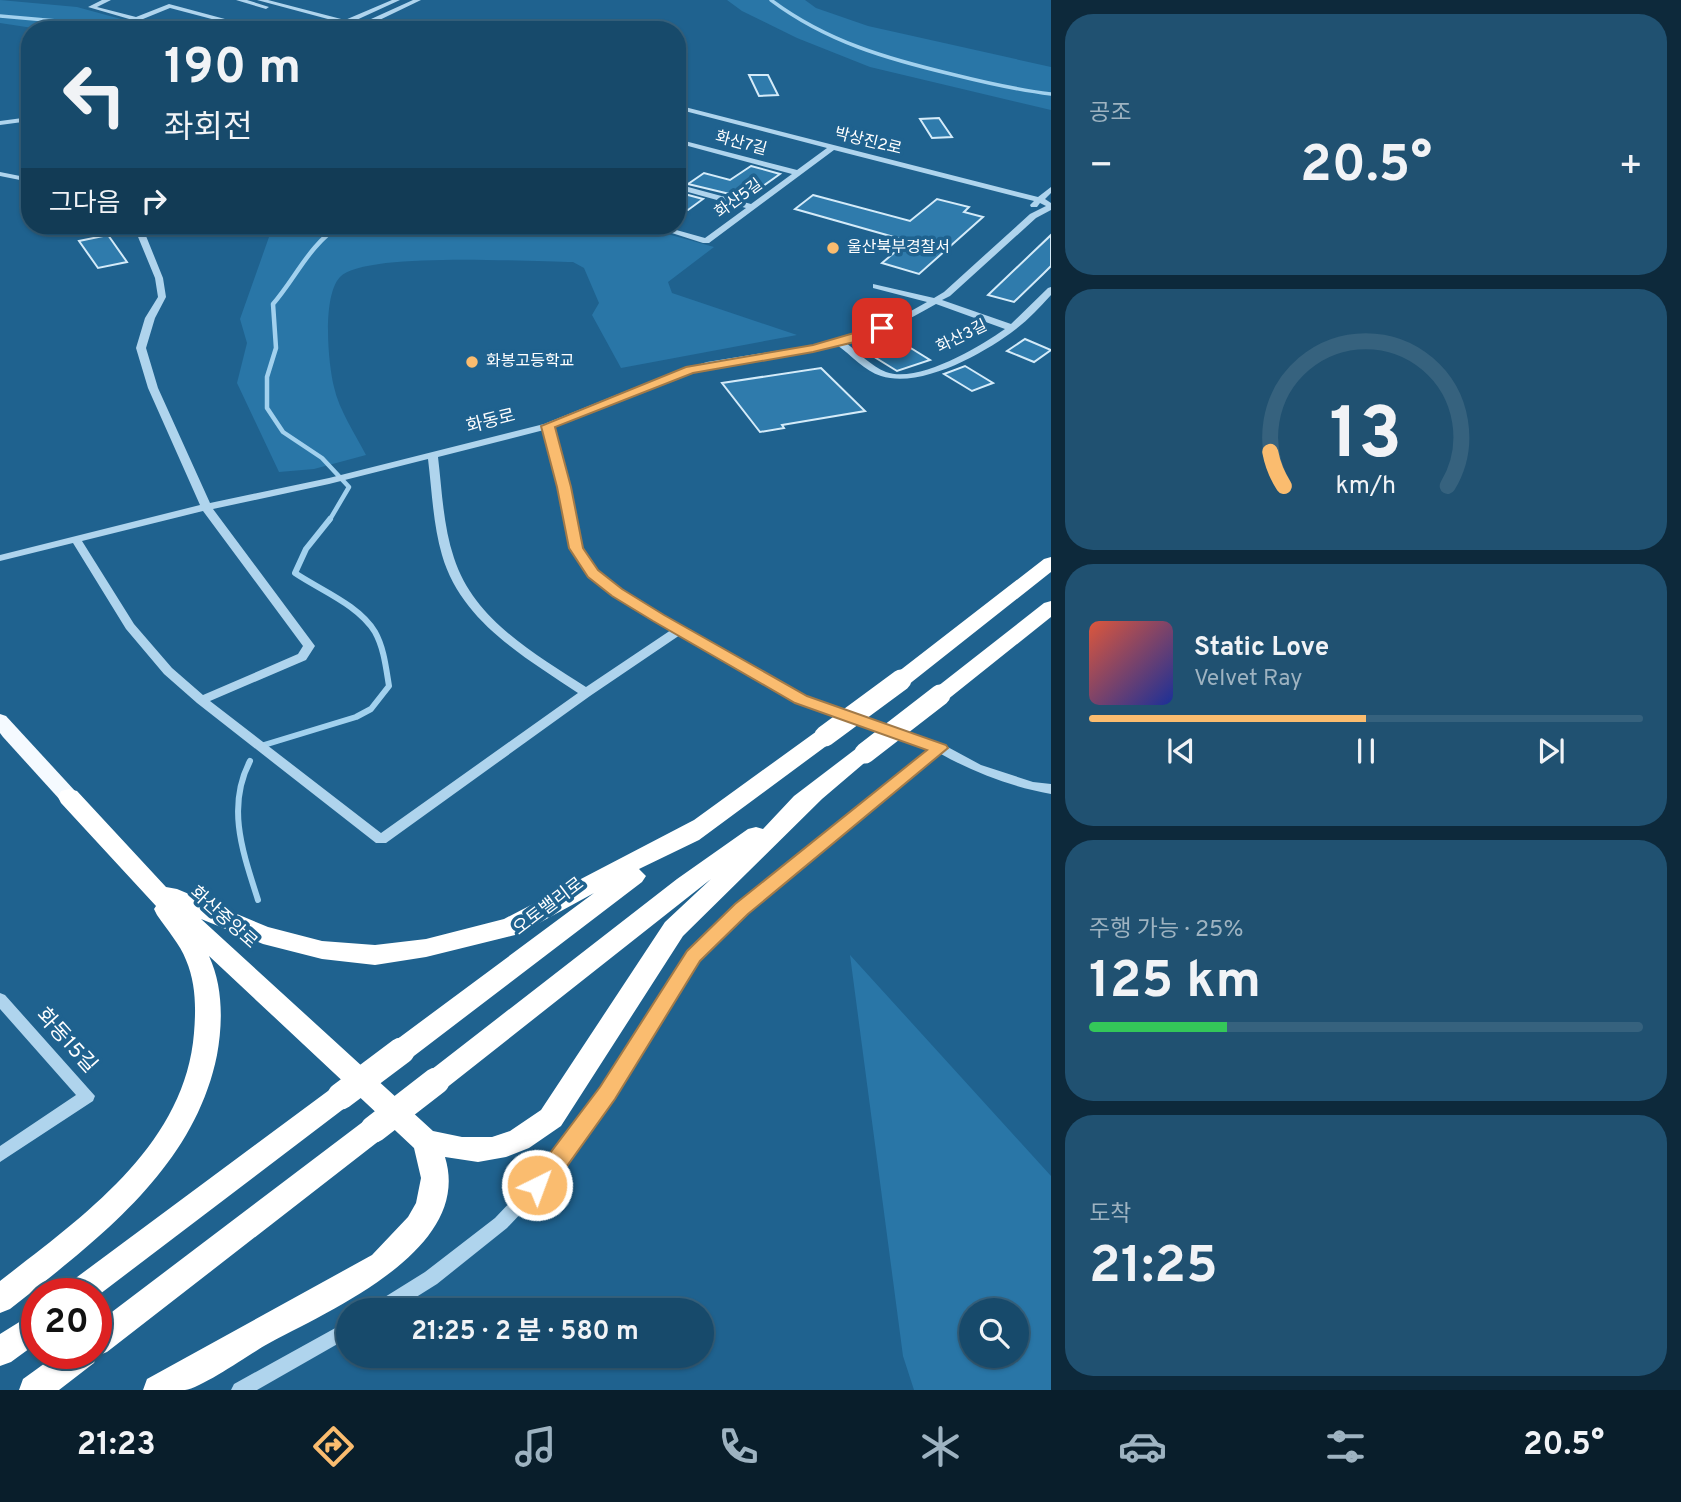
<!DOCTYPE html>
<html lang="ko">
<head>
<meta charset="utf-8">
<style>
	body { margin:0; font-family:Overpass,"Noto Sans KR",sans-serif; background:#205171; color:#f1f3f6; height:100vh; display:flex; flex-direction:column; font-size:26px; white-space:nowrap }
	* { box-sizing:border-box; margin:0 }
	p { font-size:23px; color:#9eb3c1 }
	.icon { flex:none; width:38px; height:38px; fill:none; stroke:currentColor; stroke-width:2; stroke-linecap:round; stroke-linejoin:round }
	.map { position:relative; flex:1; overflow:hidden }
	.sheet { display:flex; flex-direction:column; gap:14px; padding:14px; background:#0d293b; width:630px }
	.sheet>* { flex:none }
	.hud { position:absolute; left:21px; top:21px; width:665px; height:214px; border-radius:28px; box-shadow:0 2px 5px #0004,0 0 0 2px #36627e; background:#174a6b; color:#f1f3f6; overflow:hidden }
	.controls { position:absolute; left:959px; top:1298px; display:grid; gap:14px }
	.controls a { display:grid; place-items:center; width:70px; height:70px; border-radius:50%; background:#174a6b; box-shadow:0 2px 5px #0004,0 0 0 2px #36627e; font-size:35px }
	.speed { position:absolute; left:21px; top:1278px; display:flex; gap:14px; font-size:35px; font-weight:700; text-align:center }
	.speed>* { display:grid; place-content:center; width:91px; height:91px; border-radius:50%; background:#174a6b; box-shadow:0 2px 5px #0004,0 0 0 2px #36627e; line-height:1 }
	.speed .limit { border:10px solid #d22; background:#fff; color:#111 }
	.pin { position:absolute; display:grid; place-items:center; width:60px; height:60px; color:#fff; margin:-30px; border-radius:14px; box-shadow:0 4px 10px #0006 }
	.me { position:absolute; width:77px; margin:-38px; rotate:42deg; stroke-linejoin:round; filter:drop-shadow(0 0 5px #0008) }
	.turn { display:flex; align-items:center; gap:24px; height:147px; padding:0 28px; font-size:32px }
	.turn .icon { width:91px; height:91px; stroke-width:2.5 }
	.turn b { display:block; font-size:49px; line-height:60px }
	.then { display:flex; align-items:center; height:66px; padding:0 28px; background:#0003; gap:14px; font-size:26px }
	.big { font-size:52px; font-weight:700; line-height:1.1 }
	.sheet .tile { flex:1; display:flex; flex-direction:column; justify-content:center; gap:10px; min-width:0; padding:0 24px; border-radius:28px; background:#205171 }
	.sheet .dial { align-items:center; gap:0 }
	.dial svg { height:182px; overflow:visible; fill:none; stroke:#36627e; stroke-width:7; stroke-linecap:round; text-anchor:middle }
	.dial text { fill:#f1f3f6; stroke:none }
	.song { display:flex; align-items:center; gap:21px }
	.cover { width:84px; height:84px; border-radius:10px; background:linear-gradient(135deg,hsl(10 70% 55%),hsl(230 70% 35%)) }
	.played { height:7px; border-radius:4px; background:linear-gradient(90deg,#fabc6f 50%,#36627e 50%) }
	.keys { display:flex; justify-content:space-around; direction:ltr }
	.heat { display:flex; justify-content:space-between; align-items:center; font-size:38px; direction:ltr }
	.charge { height:10px; border-radius:5px; background:linear-gradient(90deg,#34c759 25%,#36627e 0) }
	.trip { position:absolute; left:336px; top:1298px; width:378px; height:70px; border-radius:35px; background:#174a6b; box-shadow:0 2px 5px #0004,0 0 0 2px #36627e; font-weight:700; line-height:70px; text-align:center }
	.tabs { display:flex; height:112px; justify-content:space-around; align-items:center; background:#091e2b; color:#9eb3c1 }
	.tabs .icon { width:49px; height:49px }
	.tabs .on { color:#fabc6f }
	.tabs b { font-size:32px; color:#f1f3f6 }
	main { display:flex; flex:1; min-height:0 }
	.map>svg:first-child { display:block }
</style>
</head>
<body>
<main>
<div class="map">
<svg width="1051" height="1390" viewBox="0 0 1051 1390">
	<rect width="100%" height="100%" fill="#1f628f"/>
	<path fill="#2976a7" fill-rule="evenodd" d="M0 0 77 7 161 30H46L0 23Z
		M727 0H805L816 8 868 26 1051 67V110L870 67 797 38 742 11Z
		M262 226H639L714 247 668 282 672 293 797 335 621 368 592 315 599 303 584 268 573 262C532 262 364 251 340 277 322 296 328 363 334 387 339 410 355 434 366 455L314 469 279 472 237 383 247 343 240 319 269 237Z
		M850 955 1051 1176V1390H914L903 1356ZM971 1311H1017V1356H971Z"/>
	<g fill="none" stroke-linecap="round" stroke-linejoin="round">
		<path stroke="#a2d1ee" stroke-width="3.5" d="M771 0C827 42 888 59 955 75 987 83 1018 90 1051 94
			M0 16 57 21 99 30
			M338 227 340 226"/>
		<path stroke="#a2d1ee" stroke-width="4.5" d="M329 521 349 487 322 458 283 432 267 408V377L276 348 273 304C295 279 311 242 340 226"/>
		<path stroke="#a2d1ee" stroke-width="6" d="M264 745 356 717 371 709 389 686C386 668 384 648 375 632 359 605 320 590 295 573L306 549 330 519
			M250 761C226 807 243 853 258 900"/>
	</g>
	<path fill="#2f7bac" stroke="#d4ebf9" stroke-width="2" d="M749 75H768L778 95 759 96Z
		M939 118 952 137 932 138 920 119Z
		M751 166 780 174 749 196H738L688 184 704 173 730 180Z
		M677 192 703 199 688 210 677 207Z
		M813 195 910 221 937 199 969 207 964 212 983 217 919 274 882 263 908 241 795 209Z
		M108 235 127 262 98 268 79 241Z
		M1051 235V266L1043 274 1014 302 988 295Z
		M1025 339 1051 350 1034 362 1007 351Z
		M901 342 930 360 897 371 868 353Z
		M965 366 970 369 993 383 972 391 944 374Z
		M821 368 865 411 782 425 784 428 760 432 722 383Z"/>
	<g fill="none" stroke-linecap="round" stroke-linejoin="round">
		<path fill="#afd4ed" fill-rule="evenodd" d="M102 0H111L97 7 136 17 169 4 251 26 246 30H238L242 27 170 8 143 19 178 30H167L88 7Z
			M236 0H247L269 7 266 9Z
			M257 0H268L345 20 392 0H400L352 22 360 24 413 0H421L367 26 379 30C368 30 359 25 348 25 340 25 332 30 324 30L339 22Z
			M677 105 1038 197 1051 187V193L1045 199 1051 203V210L1036 218 950 296 942 300 1011 324 1048 288 1051 287V295C1040 307 1029 319 1016 329 985 353 921 389 881 376 865 371 851 355 837 345 795 355 751 356 709 367 656 381 605 407 553 427L569 487 582 548 597 571 621 591 805 697 944 745 981 765 1033 782 1051 784V794C1012 787 975 773 941 754L746 913 698 960 614 1098 561 1171 507 1228 437 1284 394 1311H369L372 1305 425 1272 495 1218 549 1161 602 1088 688 952 736 905 930 749 797 703 680 635 590 696 386 843H376L197 703 164 674 126 629 73 543 0 561V555L200 505 148 388 136 348 145 318 158 297 155 278 136 232 131 226H139L144 231 163 278 166 297 155 318 146 348 158 388 210 503 329 478 544 424 666 375 707 362 813 345 864 333 895 320 927 302 873 288V284L934 298 944 292 1030 214 1046 206 1040 203 1037 207H1031L1030 205 1034 201 834 150 709 243H703L650 226H662L705 238 746 208 677 189V184L751 204 792 174 677 143V139L797 170 827 148 677 109ZM936 304 1005 329C979 347 918 384 886 372 871 366 858 352 846 343 879 335 906 321 936 304ZM544 430 559 487 570 548 589 575 613 595 671 630 586 687C535 654 474 620 454 558 443 525 442 490 438 457ZM428 459C432 491 433 524 442 555 461 621 524 657 578 693L381 833 210 701 306 660 315 646 213 509 329 484ZM203 511 303 646 298 654 203 695 172 668 134 624 82 541Z
			M30 117V121L0 125V121Z
			M0 172 30 178V182L0 176Z
			M0 993 5 995 95 1096 93 1101 0 1162V1146L76 1095 0 1009Z
			M348 1321V1338L257 1390H231L234 1384Z"/>
		<path fill="#f5faff" fill-rule="evenodd" d="M0 714 6 716 76 792 78 797 76 802H62L3 737 0 733Z"/>
		<path fill="#fff" fill-rule="evenodd" d="M1051 557V572L908 685H894L891 680 894 675 1044 559Z
			M1051 601V617L947 700H933L930 695 933 690 1044 603Z
			M825 729 833 731 836 736 833 741 699 840 639 869 646 876 642 882 410 1059 401 1062 392 1059 388 1051 392 1043 594 893 519 934 426 957 375 965 322 959 263 944 201 919 433 1131 462 1137H492L510 1131 541 1110 665 922 711 879 445 1089 436 1092 427 1089 423 1081 427 1073 677 879 748 829 756 827 763 829 794 796 857 748 865 746 873 748 876 753 822 799 683 936 561 1126 529 1148 506 1157 478 1162 445 1157C474 1251 327 1311 264 1346 247 1356 201 1388 185 1390 172 1390 156 1390 143 1390L147 1379 372 1255 408 1217 416 1203 421 1178 414 1148 351 1089 354 1096 350 1104 96 1297V1293H64L69 1283 332 1088 341 1085 350 1088 209 956C223 986 223 1022 217 1055 194 1169 97 1240 10 1309L0 1313V1281C82 1217 185 1146 194 1033 196 1009 196 983 186 960 180 944 167 930 157 915L154 909 156 906 61 803 58 797 61 791 69 789 77 791 166 887 177 889 268 927 322 941 375 945 426 939 504 919 694 820 817 731Z
			M374 1117 384 1121 388 1129 384 1137 107 1352 97 1356 94 1363 59 1390H19L23 1379 59 1353H96V1324L364 1121Z
			M37 1311V1343L11 1362 0 1366V1334Z"/>
		<path stroke="#fff" stroke-width="21" d="M825 736 901 680
			M865 753 940 695"/>
		<path stroke="#fff" stroke-width="27" d="M341 1096 401 1051
			M374 1129 436 1081"/>
	</g>
	<path fill="#fabc6f" stroke="#a27a48" stroke-width="2" d="M878 326 888 328 871 338 813 352 693 373 555 427 571 487 583 548 598 570 622 589 664 615 807 696 946 745 948 748 748 914 700 961 615 1099 562 1173 544 1192 537 1195 529 1192 526 1185 600 1087 687 951 735 904 927 750 795 703 653 621 612 596 588 577 569 548 557 487 541 426 686 367 813 345Z"/>
	<g fill="#fabc6f" stroke="#1f628f" stroke-width="2.5">
		<circle cx="833" cy="248" r="7"/>
		<circle cx="472" cy="362" r="7"/>
	</g>
	<g text-anchor="middle" dominant-baseline="central" stroke-width="7" stroke-linejoin="round" paint-order="stroke">
		<g font-size="16" fill="#fff" stroke="#1f628f">
			<text transform="translate(868 142) rotate(14)">박상진2로</text>
			<text transform="translate(741 144) rotate(15)">화산7길</text>
			<text transform="translate(739 199) rotate(-36)">화산5길</text>
			<text transform="translate(962 337) rotate(-26)">화산3길</text>
		</g>
		<g font-size="16" fill="#fff" stroke="#1f628f" text-anchor="start">
			<text x="847" y="248">울산북부경찰서</text>
			<text x="486" y="362">화봉고등학교</text>
		</g>
		<g font-size="18" fill="#fff" stroke="#1f628f">
			<text transform="translate(491 422) rotate(-14)">화동로</text>
			<text transform="translate(549 907) rotate(-37)">오토밸리로</text>
			<text transform="translate(223 918) rotate(42)">화산중앙로</text>
		</g>
		<g font-size="21" fill="#fff" stroke="#1f628f">
			<text transform="translate(66 1041) rotate(48)">화동15길</text>
		</g>
	</g>
</svg>
<div class="controls">
<a><svg class="icon" aria-label="search" viewBox="0 0 24 24"><circle cx="10" cy="10" r="6"/><path d="M15 15l6 6"/></svg></a>
</div>
<div class="speed"><div class="limit">20</div></div>
<div class="pin" style="left:882px;top:328px;background:#d93025"><svg class="icon" aria-label="arrive" viewBox="0 0 24 24"><path d="M6 21V4h12l-3 4 3 4H6"/></svg></div>
<svg class="me" style="left:537px;top:1185px" viewBox="-20 -20 40 40"><circle r="17" fill="#fabc6f" stroke="#fff" stroke-width="3"/><path d="M0-11L8 9 0 5-8 9z" fill="#fff"/></svg>
<div class="trip">21:25 · 2 분 · 580 m</div>
<div class="hud">
<div class="turn"><svg class="icon" aria-label="left" viewBox="0 0 24 24"><path d="M17 20v-9H6M10 6l-5 5 5 5"/></svg><div><b>190 m</b>좌회전</div></div>
<div class="then">그다음<svg class="icon" aria-label="right" viewBox="0 0 24 24"><path d="M7 20v-9h11M14 6l5 5-5 5"/></svg></div>
</div>
</div>
<section class="sheet">
<div class="tile"><p>공조</p>
<div class="heat"><a>−</a><b class="big">20.5°</b><a>+</a></div>
</div>
<div class="tile dial"><svg viewBox="0 0 100 80">
<path d="M14 69A42 42 0 1 1 86 69"/>
<path d="M14 69A42 42 0 0 1 8 54" stroke="#fabc6f"/>
<text x="50" y="56" font-size="32" font-weight="700">13</text>
<text x="50" y="72" font-size="11">km/h</text>
</svg></div>
<div class="tile">
<div class="song"><i class="cover"></i><div><b>Static Love</b><p>Velvet Ray</p></div></div>
<div class="played"></div>
<div class="keys"><svg class="icon" aria-label="previous" viewBox="0 0 24 24"><path d="M18 5L8 12l10 7zM5 5v14"/></svg><svg class="icon" aria-label="pause" viewBox="0 0 24 24"><path d="M8 5v14M16 5v14"/></svg><svg class="icon" aria-label="next" viewBox="0 0 24 24"><path d="M6 5l10 7-10 7zM19 5v14"/></svg></div>
</div>
<div class="tile"><p>주행 가능 · 25%</p><b class="big">125 km</b><div class="charge"></div></div>
<div class="tile"><p>도착</p><b class="big">21:25</b></div>
</section>
</main>
<nav class="tabs">
<b>21:23</b>
<svg class="icon on" aria-label="directions" viewBox="0 0 24 24"><path d="M12 3l9 9-9 9-9-9zM9 14v-3h6M13 9l2 2-2 2"/></svg>
<svg class="icon" aria-label="music" viewBox="0 0 24 24"><path d="M9 18V5l10-2v13"/><circle cx="6" cy="18" r="3"/><circle cx="16" cy="16" r="3"/></svg>
<svg class="icon" aria-label="phone" viewBox="0 0 24 24"><path d="M5 4h4l2 5-3 2q2 4 5 5l2-3 5 2v4C11 20 4 13 5 4z"/></svg>
<svg class="icon" aria-label="climate" viewBox="0 0 24 24"><path d="M12 3v18M4 7l16 10M4 17L20 7"/></svg>
<svg class="icon" aria-label="car" viewBox="0 0 24 24"><path d="M5 17H2v-5l4-1 3-4h7l3 4 3 1v5h-3M9 17h6M6 11h13"/><circle cx="7" cy="17" r="2"/><circle cx="17" cy="17" r="2"/></svg>
<svg class="icon" aria-label="filters" viewBox="0 0 24 24"><path d="M4 7h16M4 17h16"/><circle cx="9" cy="7" r="2"/><circle cx="15" cy="17" r="2"/></svg>
<b>20.5°</b>
</nav>
</body>
</html>
